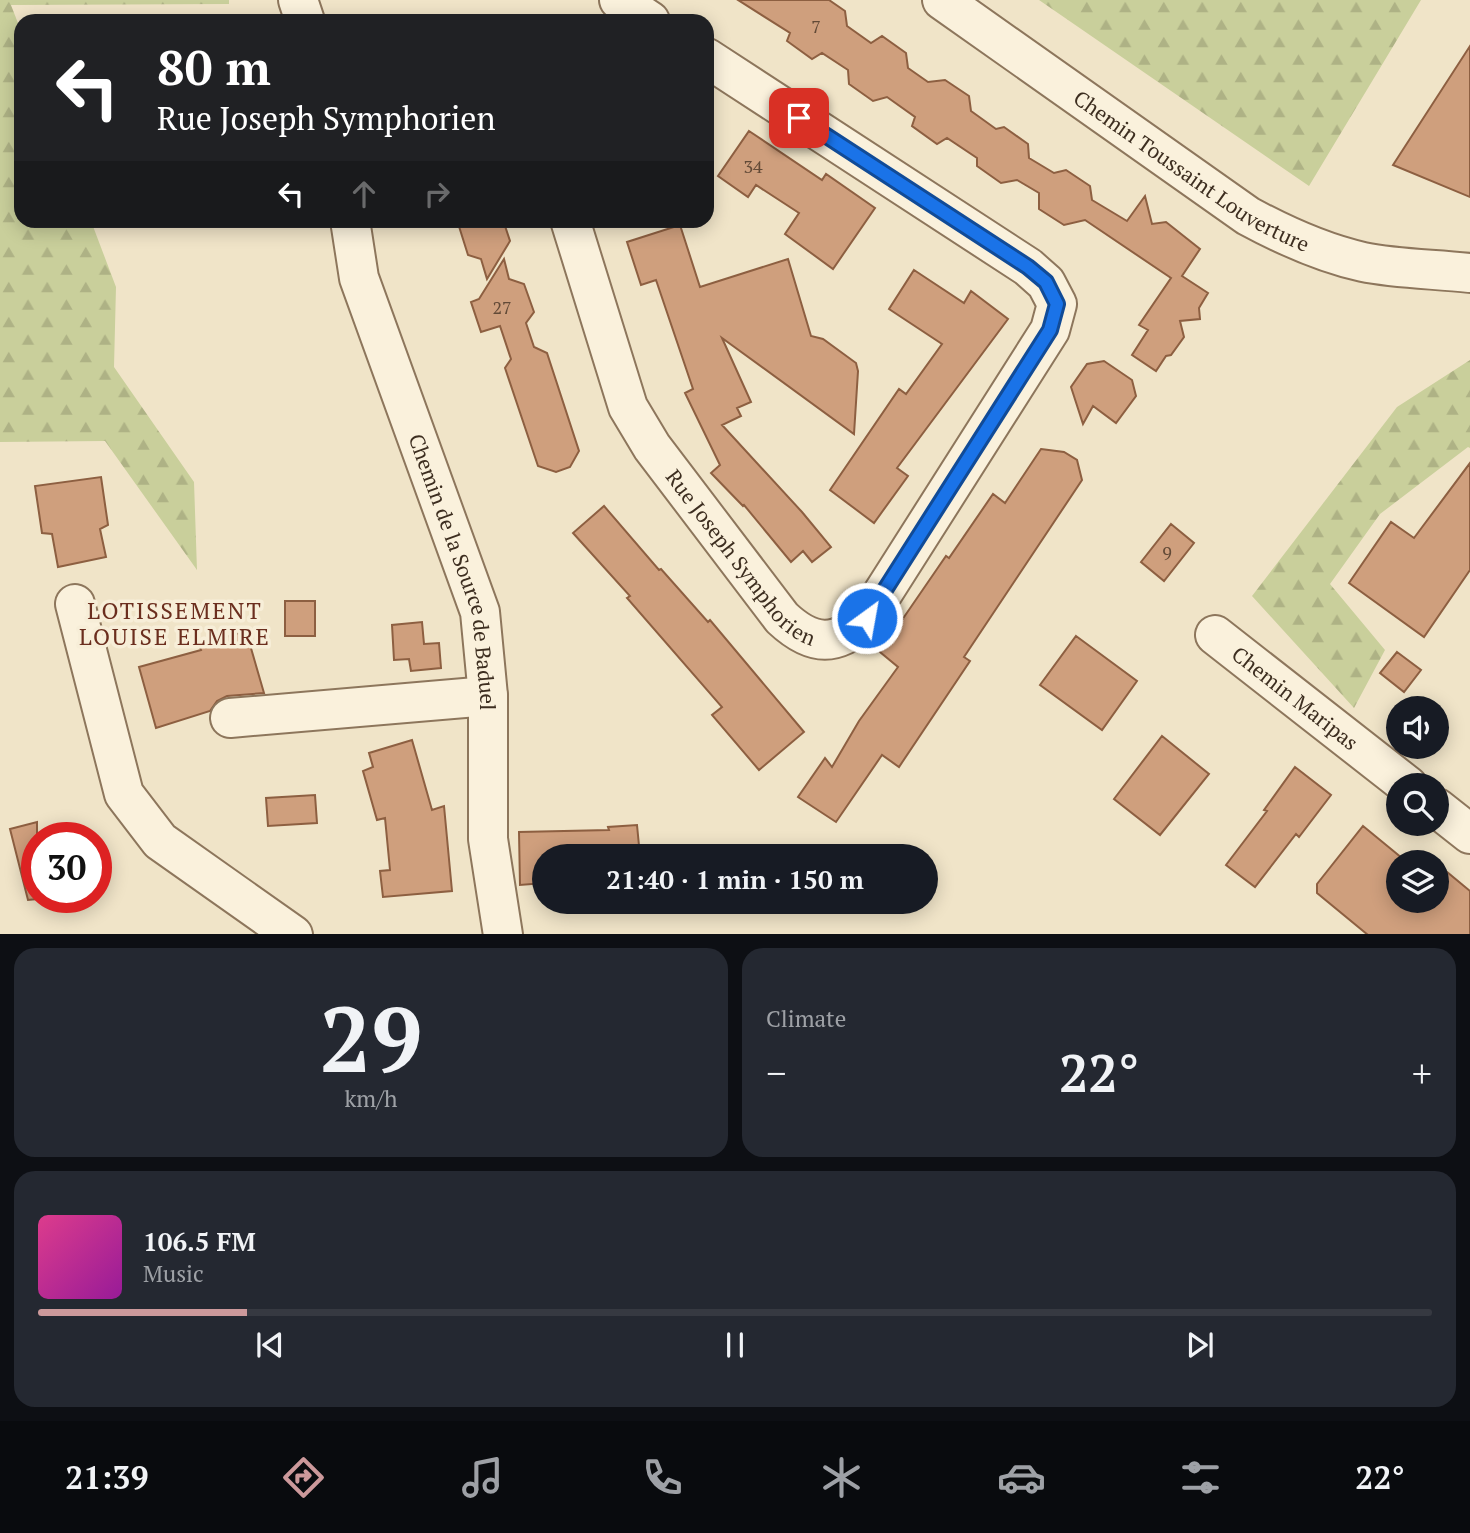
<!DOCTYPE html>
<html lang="en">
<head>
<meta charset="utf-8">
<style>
	body { margin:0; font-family:"PT Serif",serif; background:#242831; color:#f1f3f6; height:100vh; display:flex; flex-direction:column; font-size:26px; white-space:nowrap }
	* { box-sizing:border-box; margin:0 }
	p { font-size:23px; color:#9ea1a6 }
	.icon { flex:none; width:38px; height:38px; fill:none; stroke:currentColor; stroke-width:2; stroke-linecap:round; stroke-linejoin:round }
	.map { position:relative; height:934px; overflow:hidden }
	.side { display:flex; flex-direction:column; gap:14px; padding:14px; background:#0d0f14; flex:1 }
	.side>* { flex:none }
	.hud { position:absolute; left:14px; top:14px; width:700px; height:214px; border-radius:21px; box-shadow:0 4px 18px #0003; background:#202124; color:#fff; overflow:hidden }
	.fabs { position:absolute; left:1386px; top:696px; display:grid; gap:14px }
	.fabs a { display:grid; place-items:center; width:63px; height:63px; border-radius:50%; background:#171b24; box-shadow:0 4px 18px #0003; font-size:35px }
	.speed { position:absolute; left:21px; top:822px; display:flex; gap:14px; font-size:35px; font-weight:700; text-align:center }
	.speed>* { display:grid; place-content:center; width:91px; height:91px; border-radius:50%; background:#171b24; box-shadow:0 4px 18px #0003; line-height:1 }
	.speed .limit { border:10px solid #d22; background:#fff; color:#111 }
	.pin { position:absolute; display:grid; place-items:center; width:60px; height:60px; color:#fff; margin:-30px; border-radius:14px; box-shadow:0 4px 10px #0006 }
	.me { position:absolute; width:77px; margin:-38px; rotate:32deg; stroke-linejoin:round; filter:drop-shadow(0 0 5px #0008) }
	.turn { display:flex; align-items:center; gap:24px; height:147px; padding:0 28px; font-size:32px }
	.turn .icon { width:91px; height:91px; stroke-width:2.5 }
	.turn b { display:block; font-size:49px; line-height:60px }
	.lanes { display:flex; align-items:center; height:66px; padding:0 28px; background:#0003; justify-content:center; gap:35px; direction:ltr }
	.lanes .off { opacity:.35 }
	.big { font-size:52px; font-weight:600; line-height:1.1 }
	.side .tile { flex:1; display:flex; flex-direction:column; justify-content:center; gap:10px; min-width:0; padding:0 24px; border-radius:21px; background:#242831 }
	.side .dial { align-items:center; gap:0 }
	.dial b { font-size:91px; line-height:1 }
	.song { display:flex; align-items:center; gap:21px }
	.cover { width:84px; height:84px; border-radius:10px; background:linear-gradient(135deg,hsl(330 70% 55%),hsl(300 70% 35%)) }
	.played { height:7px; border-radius:4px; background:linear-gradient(90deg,#cc999b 15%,#363941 15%) }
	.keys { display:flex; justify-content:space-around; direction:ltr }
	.heat { display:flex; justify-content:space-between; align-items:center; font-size:38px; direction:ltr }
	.side .tiles { flex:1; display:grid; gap:14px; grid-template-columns:1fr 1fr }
	.tile:last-child { grid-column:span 2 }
	.trip { position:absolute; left:532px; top:844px; width:406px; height:70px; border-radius:35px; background:#171b24; box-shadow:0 4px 18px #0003; font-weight:600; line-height:70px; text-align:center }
	.menu { display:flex; height:112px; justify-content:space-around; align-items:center; background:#090b0e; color:#9ea1a6 }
	.menu .icon { width:49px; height:49px }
	.menu .on { color:#cc999b }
	.menu b { font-size:32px; color:#f1f3f6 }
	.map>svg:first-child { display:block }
</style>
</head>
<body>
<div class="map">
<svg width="1470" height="935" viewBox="0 0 1470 935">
	<defs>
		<pattern id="forest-firs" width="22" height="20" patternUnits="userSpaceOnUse" patternTransform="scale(1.75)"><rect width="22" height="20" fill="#c9cf9b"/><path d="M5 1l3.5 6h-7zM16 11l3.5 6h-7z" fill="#aeb285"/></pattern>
	</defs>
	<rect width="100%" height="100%" fill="#f0e4c8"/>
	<path fill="url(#forest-firs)" d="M0 0H229V4L11 5 21 31V220L91 221 116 287 114 367 194 482 197 570 105 441 0 442Z
		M1039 0H1421L1309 186Z
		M1470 360V448L1468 447 1380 514 1330 584 1385 650 1354 708 1252 596 1397 407Z"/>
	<path fill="#cf9f7d" stroke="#8d5f41" stroke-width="2" d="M738 0H829L845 11 847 26 871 43 882 36 906 53 908 68 928 82 945 80 969 96 971 111 996 129 1004 127 1028 144 1029 158 1054 173 1066 170 1090 186 1092 200 1127 221 1145 196 1152 224 1166 222 1200 249 1182 276 1208 293 1199 308 1200 319 1180 321 1184 337 1171 355 1166 356 1156 371 1132 355 1148 330 1139 325 1171 278 1085 220 1064 225 1039 209V193L1017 180 1001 183 977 166V158L947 138 937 144 912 126 915 117 887 97 873 101 849 84 848 70 822 53 812 59 787 41 790 33Z
		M1470 46V197L1393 165Z
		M749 131 822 180 826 174 875 208 833 269 785 234 799 213 756 185 748 197 718 176Z
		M457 220H503L510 241 487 279 481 259 468 255Z
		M680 225 700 287 788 259 811 336 823 339 856 363 858 371 854 434 722 338 751 402 737 408 741 416 722 425 802 512 831 547 812 562 803 551 791 562 744 505 743 506 711 473 720 465 685 393 693 389 656 280 641 285 627 242Z
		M504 259 509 279 524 284 534 312 526 323 534 347 547 353 579 451 570 467 556 472 538 466 505 368 511 359 500 326 481 332 471 302 479 299Z
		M914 270 964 303 971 291 1008 319 897 468 908 476 874 523 830 490 899 389 906 394 942 344 889 309Z
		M1104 361 1132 380 1136 396 1116 423 1093 406 1083 424 1071 387 1087 364Z
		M1041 449 1064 452 1077 460 1082 480 964 657 970 661 899 767 882 755 836 822 798 797 825 758 832 767 859 721 898 667 880 652 937 569 946 556 949 558 993 494 1005 503Z
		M1470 463V570L1424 637 1349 583 1391 522 1414 538Z
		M101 477 108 525 100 529 106 557 58 567 52 534 42 533 35 486Z
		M604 506 659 570 661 569 708 622 710 620 804 732 759 770 712 715 722 707 627 598 630 596 573 533Z
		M1171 524 1194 543 1164 581 1141 562Z
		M285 601H315V636H285Z
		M422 622 424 644 439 643 441 668 411 671 409 659 394 660 392 625Z
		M246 631 264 693 227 696 217 701 210 711 156 728 139 667 201 650 199 645Z
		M1076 636 1137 681 1102 730 1040 685Z
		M1397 652 1421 670 1404 692 1380 673Z
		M1162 736 1209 774 1160 835 1114 799Z
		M412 740 432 810 444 806 452 891 383 897 380 871 390 870 385 818 377 820 363 771 373 767 369 753Z
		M1295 767 1331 795 1299 837 1296 834 1255 887 1226 865 1267 811 1264 810Z
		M315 795 317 823 268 826 266 798Z
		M37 822V899L28 900 10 829Z
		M637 825 640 856H544V883L520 885 519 832 609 830 608 827Z
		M1363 826 1408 863H1398V901H1437V885L1447 872 1470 891V935H1368L1317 893V884Z"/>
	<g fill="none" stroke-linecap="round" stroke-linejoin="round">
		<defs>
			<g id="minor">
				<path d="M298 0 305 21"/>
				<path d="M619 0 650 21"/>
				<path id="s1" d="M942 0 1248 216C1285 236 1322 253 1363 262 1397 269 1435 269 1470 273"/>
				<path id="s2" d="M350 220 359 278 480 612 488 696V839L503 935"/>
				<path id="s3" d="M570 220 628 407 652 447 782 618C813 647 837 647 867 618L1050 330 1057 304 1046 283 1028 267 707 58"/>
				<path d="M75 604 124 794 160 841 293 935"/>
				<path id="s4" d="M1215 635 1408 786"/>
				<path d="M230 718 488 696"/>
				<path d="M1437 808 1470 834"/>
			</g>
		</defs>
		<use href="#minor" stroke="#8d765c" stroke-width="42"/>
		<use href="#minor" stroke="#faf1dc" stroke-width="38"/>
	</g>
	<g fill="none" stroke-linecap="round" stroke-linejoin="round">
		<defs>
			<path id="route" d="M799 118 1028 267 1046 282 1057 304 1050 330 867 618"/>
		</defs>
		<use href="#route" stroke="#114b97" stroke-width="18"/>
		<use href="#route" stroke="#1a73e8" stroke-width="12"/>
	</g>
	<g text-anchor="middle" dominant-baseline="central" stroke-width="7" stroke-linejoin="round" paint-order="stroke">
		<g font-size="18" fill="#624a37">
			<text x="816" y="26">7</text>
			<text x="753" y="166">34</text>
			<text x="502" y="307">27</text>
			<text x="1167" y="552">9</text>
		</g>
		<g font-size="21" fill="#3d2e20" stroke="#f7eed8">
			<text stroke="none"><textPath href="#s1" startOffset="303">Chemin Toussaint Louverture</textPath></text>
			<text stroke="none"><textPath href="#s3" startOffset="385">Rue Joseph Symphorien</textPath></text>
			<text stroke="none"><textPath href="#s2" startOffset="369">Chemin de la Source de Baduel</textPath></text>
			<text stroke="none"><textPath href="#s4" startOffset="102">Chemin Maripas</textPath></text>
		</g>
		<g font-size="23" letter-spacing="2" fill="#6b2e1e" stroke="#f7eed8">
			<text x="175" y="610">LOTISSEMENT<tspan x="175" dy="26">LOUISE ELMIRE</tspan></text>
		</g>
	</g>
</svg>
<div class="fabs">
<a><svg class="icon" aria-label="sound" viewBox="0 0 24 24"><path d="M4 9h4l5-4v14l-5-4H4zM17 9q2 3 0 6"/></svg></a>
<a><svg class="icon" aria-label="search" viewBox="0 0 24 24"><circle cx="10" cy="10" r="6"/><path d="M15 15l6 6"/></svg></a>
<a><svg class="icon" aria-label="layers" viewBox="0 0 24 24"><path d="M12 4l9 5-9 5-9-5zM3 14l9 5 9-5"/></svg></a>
</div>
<div class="speed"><div class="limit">30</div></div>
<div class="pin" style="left:799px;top:118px;background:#d93025"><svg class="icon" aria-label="arrive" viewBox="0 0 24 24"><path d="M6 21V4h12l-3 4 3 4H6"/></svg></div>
<svg class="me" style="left:867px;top:618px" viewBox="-20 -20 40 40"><circle r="17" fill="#1a73e8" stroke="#fff" stroke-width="3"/><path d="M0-11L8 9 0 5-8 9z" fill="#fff"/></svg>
<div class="trip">21:40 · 1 min · 150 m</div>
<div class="hud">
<div class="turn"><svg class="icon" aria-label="left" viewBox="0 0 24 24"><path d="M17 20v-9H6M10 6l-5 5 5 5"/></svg><div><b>80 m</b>Rue Joseph Symphorien</div></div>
<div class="lanes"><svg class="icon" aria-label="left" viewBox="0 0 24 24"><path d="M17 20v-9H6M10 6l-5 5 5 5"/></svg><svg class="icon off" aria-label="ahead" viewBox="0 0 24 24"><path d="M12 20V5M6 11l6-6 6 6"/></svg><svg class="icon off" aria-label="right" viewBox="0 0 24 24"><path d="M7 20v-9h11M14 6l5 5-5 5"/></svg></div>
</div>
</div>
<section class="side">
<div class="tiles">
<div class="tile dial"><b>29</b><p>km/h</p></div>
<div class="tile"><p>Climate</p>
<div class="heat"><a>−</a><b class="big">22°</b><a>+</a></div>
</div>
<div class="tile">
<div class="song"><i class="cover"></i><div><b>106.5 FM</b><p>Music</p></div></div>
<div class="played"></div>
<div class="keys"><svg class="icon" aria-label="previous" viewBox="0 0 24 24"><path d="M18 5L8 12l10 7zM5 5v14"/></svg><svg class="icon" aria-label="pause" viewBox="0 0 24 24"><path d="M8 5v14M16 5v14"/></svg><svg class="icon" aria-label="next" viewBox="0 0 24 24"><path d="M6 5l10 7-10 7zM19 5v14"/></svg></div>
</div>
</div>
</section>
<nav class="menu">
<b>21:39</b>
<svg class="icon on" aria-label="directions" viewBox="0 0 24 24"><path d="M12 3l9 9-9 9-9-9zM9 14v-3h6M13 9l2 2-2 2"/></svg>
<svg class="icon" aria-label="music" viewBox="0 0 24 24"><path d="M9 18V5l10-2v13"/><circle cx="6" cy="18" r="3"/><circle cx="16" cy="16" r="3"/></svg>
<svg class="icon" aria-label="phone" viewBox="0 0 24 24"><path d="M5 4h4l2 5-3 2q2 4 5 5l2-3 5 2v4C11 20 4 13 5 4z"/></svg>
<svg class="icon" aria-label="climate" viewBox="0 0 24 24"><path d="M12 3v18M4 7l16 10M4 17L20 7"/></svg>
<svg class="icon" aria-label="car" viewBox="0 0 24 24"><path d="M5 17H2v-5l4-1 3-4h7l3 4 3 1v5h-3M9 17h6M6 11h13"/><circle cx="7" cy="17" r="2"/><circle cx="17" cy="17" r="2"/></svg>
<svg class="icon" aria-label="filters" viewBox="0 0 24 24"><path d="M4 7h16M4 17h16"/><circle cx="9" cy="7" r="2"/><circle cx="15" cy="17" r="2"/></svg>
<b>22°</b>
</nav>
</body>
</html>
